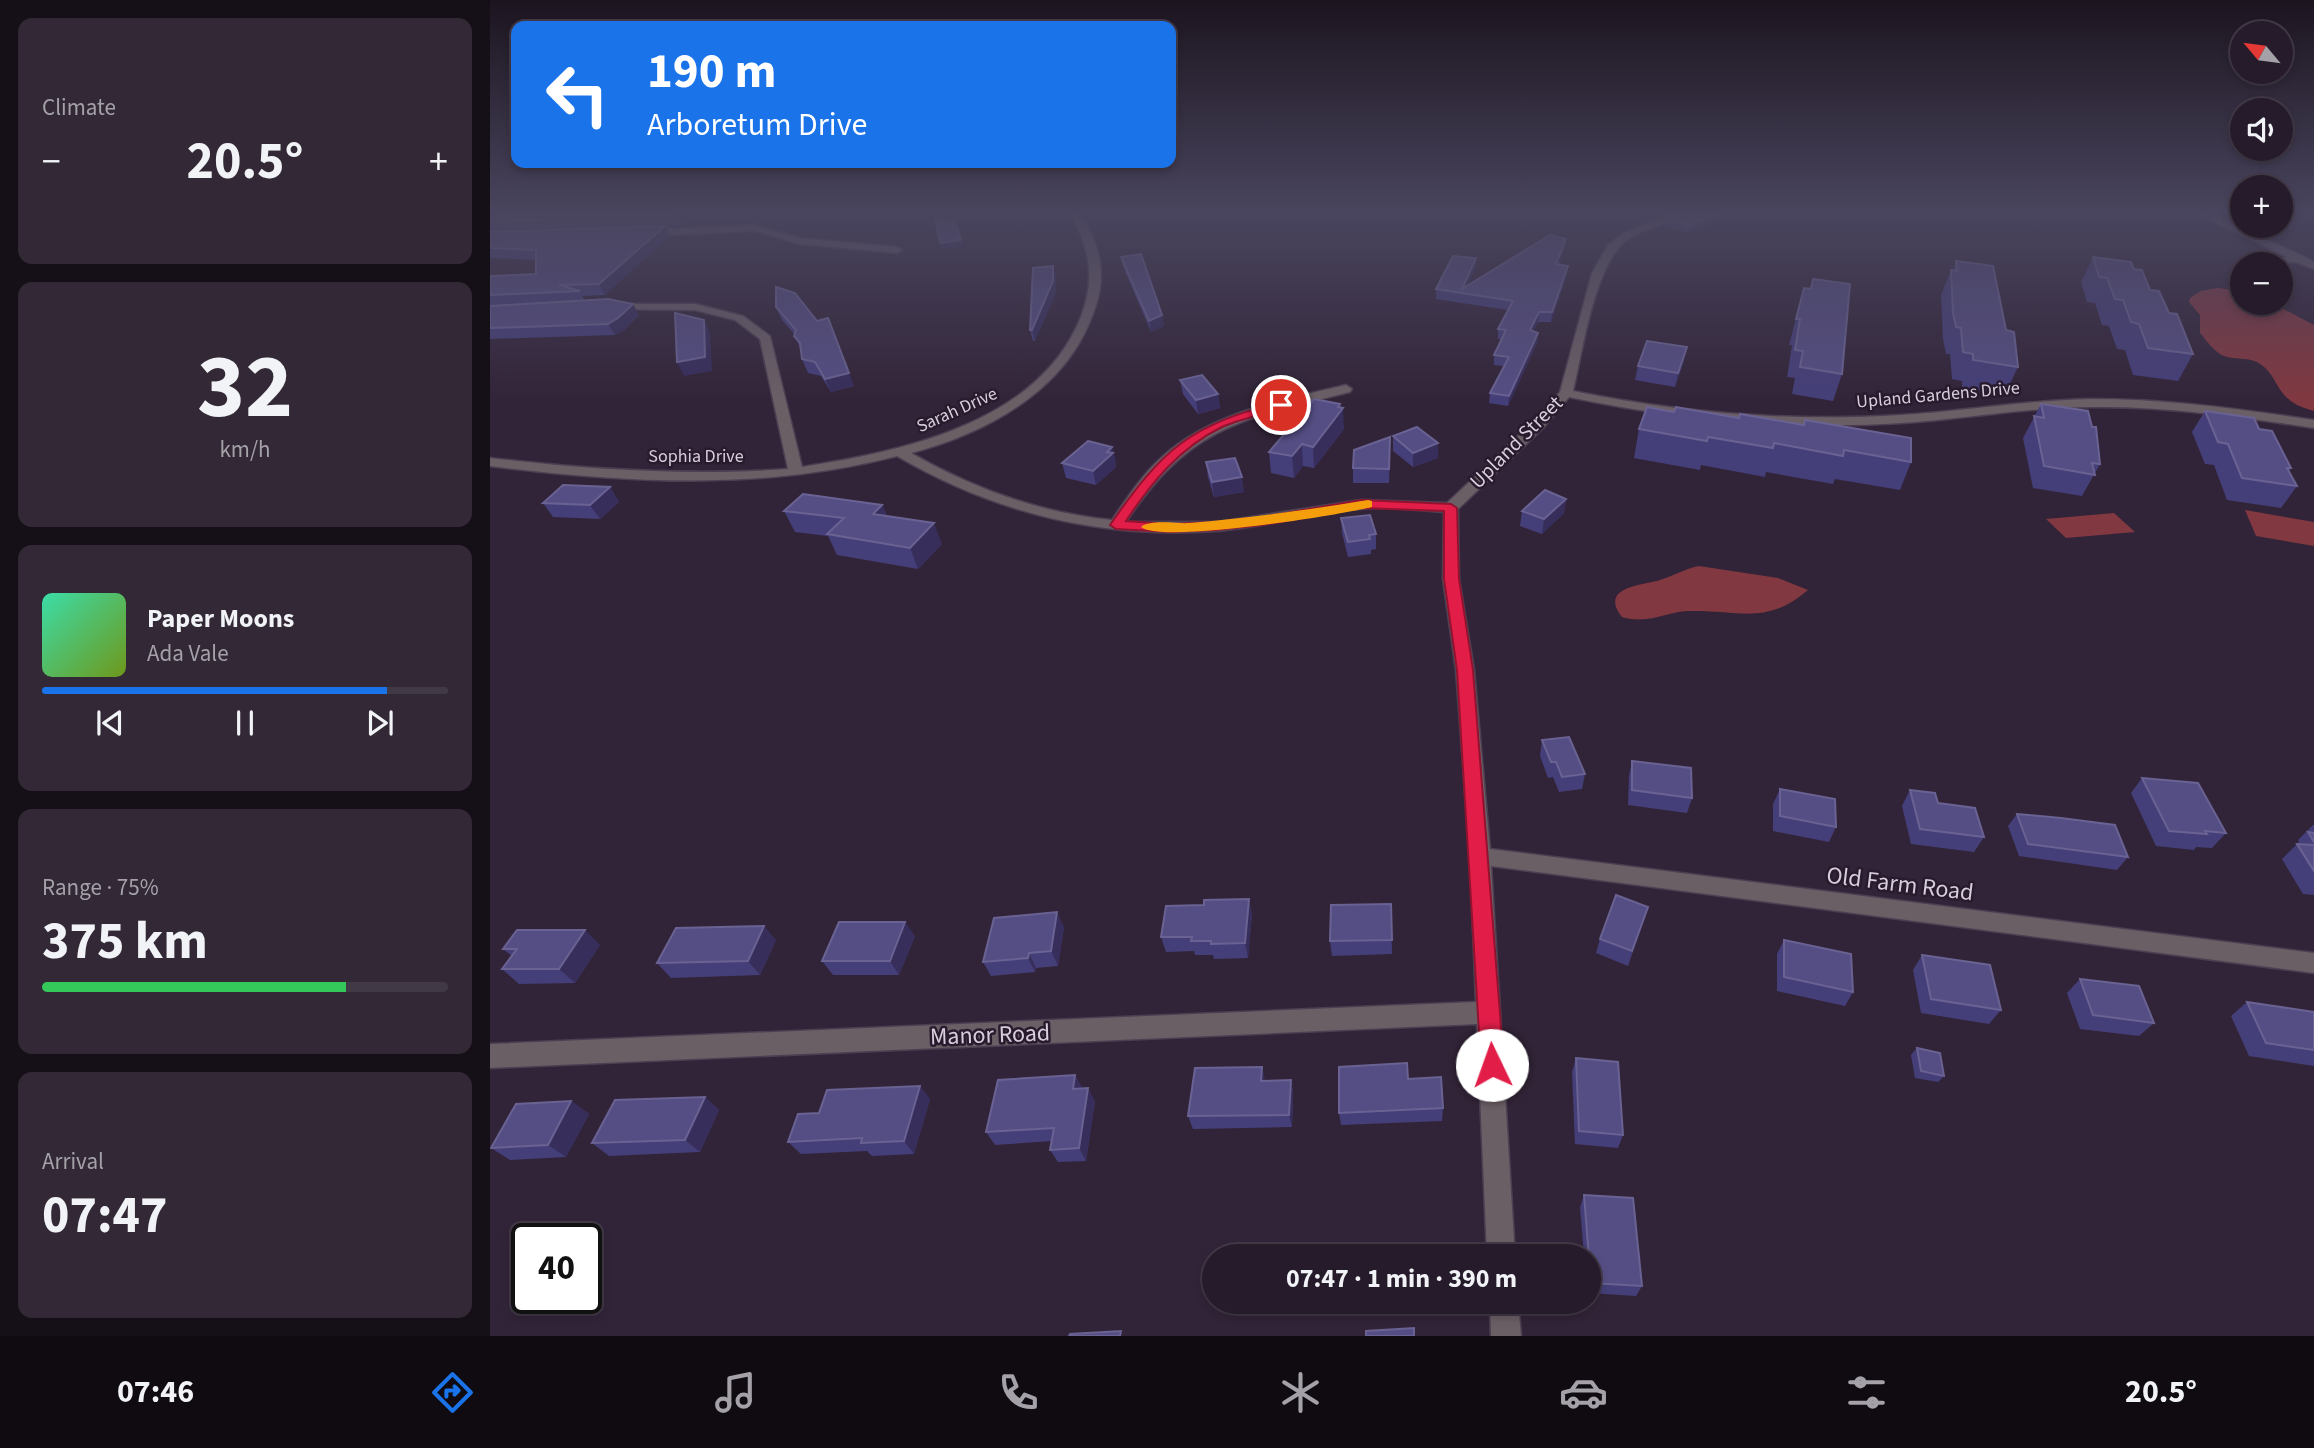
<!DOCTYPE html>
<html lang="en">
<head>
<meta charset="utf-8">
<style>
	body { margin:0; font-family:"Source Sans 3",sans-serif; background:#322836; color:#f1f3f6; height:100vh; display:flex; flex-direction:column; font-size:26px; white-space:nowrap }
	* { box-sizing:border-box; margin:0 }
	p { font-size:23px; color:#a4a1a8 }
	.icon { flex:none; width:38px; height:38px; fill:none; stroke:currentColor; stroke-width:2; stroke-linecap:round; stroke-linejoin:round }
	.map { position:relative; flex:1; overflow:hidden }
	.drawer { display:flex; flex-direction:column; gap:18px; padding:18px; background:#150f17; width:490px }
	.drawer>* { flex:none }
	.banner { position:absolute; left:21px; top:21px; width:665px; height:147px; border-radius:14px; box-shadow:0 4px 10px #0003,0 0 0 2px #423947; background:#1a73e8; color:#fff; overflow:hidden }
	.needle { width:46px; rotate:299deg }
	.tools { position:absolute; left:1740px; top:21px; display:grid; gap:14px }
	.tools a { display:grid; place-items:center; width:63px; height:63px; border-radius:50%; background:#261b2a; box-shadow:0 4px 10px #0003,0 0 0 2px #423947; font-size:35px }
	.speed { position:absolute; left:21px; top:1223px; display:flex; gap:14px; font-size:35px; font-weight:700; text-align:center }
	.speed>* { display:grid; place-content:center; width:91px; height:91px; border-radius:50%; background:#261b2a; box-shadow:0 4px 10px #0003,0 0 0 2px #423947; line-height:1 }
	.speed .limit { border:4px solid #111; border-radius:10px; background:#fff; color:#111 }
	.pin { position:absolute; display:grid; place-items:center; width:60px; height:60px; color:#fff; margin:-30px; border:4px solid #fff; border-radius:50%; box-shadow:0 2px 7px #0007 }
	.me { position:absolute; width:77px; margin:-38px; rotate:357deg; stroke-linejoin:round; filter:drop-shadow(0 0 5px #0008) }
	.turn { display:flex; align-items:center; gap:24px; height:147px; padding:0 21px; font-size:32px }
	.turn .icon { width:91px; height:91px; stroke-width:2.5 }
	.turn b { display:block; font-size:49px; line-height:60px }
	.big { font-size:52px; font-weight:700; line-height:1.1 }
	.drawer .widget { flex:1; display:flex; flex-direction:column; justify-content:center; gap:10px; min-width:0; padding:0 24px; border-radius:14px; background:#322836 }
	.drawer .dial { align-items:center; gap:0 }
	.dial b { font-size:91px; line-height:1 }
	.song { display:flex; align-items:center; gap:21px }
	.cover { width:84px; height:84px; border-radius:10px; background:linear-gradient(135deg,hsl(160 70% 55%),hsl(80 70% 35%)) }
	.played { height:7px; border-radius:4px; background:linear-gradient(90deg,#1a73e8 85%,#423947 85%) }
	.keys { display:flex; justify-content:space-around; direction:ltr }
	.heat { display:flex; justify-content:space-between; align-items:center; font-size:38px; direction:ltr }
	.charge { height:10px; border-radius:5px; background:linear-gradient(90deg,#34c759 75%,#423947 0) }
	.trip { position:absolute; left:712px; top:1244px; width:399px; height:70px; border-radius:35px; background:#261b2a; box-shadow:0 4px 10px #0003,0 0 0 2px #423947; font-weight:700; line-height:70px; text-align:center }
	.tabs { display:flex; height:112px; justify-content:space-around; align-items:center; background:#0f0b11; color:#a4a1a8 }
	.tabs .icon { width:49px; height:49px }
	.tabs .current { color:#1a73e8 }
	.tabs b { font-size:32px; color:#f1f3f6 }
	main { display:flex; flex:1; min-height:0 }
	.map>svg:first-child { display:block }
</style>
</head>
<body>
<main>
<section class="drawer">
<div class="widget"><p>Climate</p>
<div class="heat"><a>−</a><b class="big">20.5°</b><a>+</a></div>
</div>
<div class="widget dial"><b>32</b><p>km/h</p></div>
<div class="widget">
<div class="song"><i class="cover"></i><div><b>Paper Moons</b><p>Ada Vale</p></div></div>
<div class="played"></div>
<div class="keys"><svg class="icon" aria-label="previous" viewBox="0 0 24 24"><path d="M18 5L8 12l10 7zM5 5v14"/></svg><svg class="icon" aria-label="pause" viewBox="0 0 24 24"><path d="M8 5v14M16 5v14"/></svg><svg class="icon" aria-label="next" viewBox="0 0 24 24"><path d="M6 5l10 7-10 7zM19 5v14"/></svg></div>
</div>
<div class="widget"><p>Range · 75%</p><b class="big">375 km</b><div class="charge"></div></div>
<div class="widget"><p>Arrival</p><b class="big">07:47</b></div>
</section>
<div class="map">
<svg width="1824" height="1336" viewBox="0 0 1824 1336">
	<rect width="100%" height="100%" fill="#322438"/>
	<path fill="#813840" d="M1727 288 1752 291V303H1782L1824 325V411C1782 401 1792 376 1767 362 1756 357 1745 360 1734 356 1724 352 1717 341 1710 333V315L1699 302 1700 298 1711 291Z
		M1755 510 1824 522V546L1766 536Z
		M1624 513 1645 532 1576 538 1556 519Z
		M1209 566 1288 578 1318 590C1276 626 1249 610 1201 611 1175 611 1161 625 1132 617 1109 588 1150 585 1167 581 1181 577 1194 569 1209 566Z"/>
	<g fill="none" stroke-linecap="round" stroke-linejoin="round">
		<defs>
			<path id="minor" d="M581 214H591C599 229 608 245 610 263 613 282 609 299 602 316 575 391 495 434 421 453 484 489 550 513 622 520 637 498 652 475 672 457 722 412 792 400 856 385L862 389 860 392C755 418 700 425 636 522H729L871 500 957 503 1043 422 1070 392 1102 273 1118 245 1134 233 1179 214H1192C1176 226 1154 228 1138 239 1104 264 1093 350 1083 391 1191 413 1301 422 1411 415 1475 411 1538 400 1602 399 1676 399 1750 409 1824 420V428C1751 417 1677 406 1602 407 1538 407 1475 419 1412 423 1300 430 1188 420 1079 397L1053 428 968 509 969 579 984 670 1000 849 1824 953V973L1001 866 1025 1256H997L987 1024 0 1068V1044L986 1002 980 856 966 670 953 579 954 512C926 510 897 506 869 509 821 513 775 527 727 531 613 539 506 514 407 456 272 491 137 483 0 466V458C100 470 198 476 298 469L270 339 245 320 205 310 116 309 114 307 120 304H205L253 316 280 336 312 467C409 452 541 425 587 326 606 286 602 252 581 214Z
				M1708 214H1720L1813 256 1824 262V269L1806 262 1768 264 1797 257Z
				M264 225 310 238 407 247 412 250 407 253 309 244 264 231 154 236 149 233 154 230Z
				M1000 1302H1028L1031 1336H1001Z"/>
		</defs>
		<use href="#minor" stroke="#4c3f52" stroke-width="3"/>
		<use href="#minor" fill="#6b5f66" fill-rule="evenodd"/>
	</g>
	<path fill="#453f79" d="M0 214H201L202 217 193 225 32 231 175 226 180 236 115 295 92 296 95 301 149 315 134 330 125 335 0 339V276L46 274V260L0 258Z
		M1139 214H1173L1158 220Z
		M1185 214H1244L1198 233 1175 226 1176 218Z
		M1075 248 1069 265 1077 275 1061 322H1048L1043 331 1048 333 1047 343 1018 406 999 403 1000 393 1014 366 1004 365V355L1012 339H1008V329L1018 310 946 299V289L986 258V267L977 286Z
		M631 257 672 315 674 326 661 332 633 267Z
		M1603 257 1644 269 1679 313 1703 354 1688 381 1643 375 1635 350 1627 349 1619 326 1612 325 1605 303 1597 302 1591 282Z
		M1466 261 1516 330 1528 367 1515 394 1472 387V381L1462 379 1460 354H1456L1453 339 1451 295 1461 270 1463 271Z
		M566 277V292L545 341H543L540 330Z
		M1323 279 1352 374 1343 401 1302 394 1305 378 1297 377 1302 345H1299L1314 288 1320 289Z
		M286 307 364 386 341 392 331 376 318 373 312 359 311 351 305 335 292 320Z
		M1194 361 1185 387 1145 380 1148 366Z
		M690 380 728 394 730 408 708 414 693 394Z
		M850 404 854 429 824 468 813 466 804 478 781 473 779 452Z
		M1551 404 1610 464 1592 496 1543 488 1533 438Z
		M1715 411 1769 429 1801 468 1799 471 1807 486 1791 508 1737 500 1724 465 1715 464 1702 432Z
		M1184 412 1314 425 1315 420 1421 462 1410 490 1345 479 1343 484 1276 472 1275 477 1211 465 1210 470 1144 458 1149 429Z
		M903 436 948 458 923 467 903 451Z
		M900 452 899 483H863V468Z
		M626 461 625 462 626 467 606 485 576 478 572 463Z
		M716 462 754 492 724 497 718 477Z
		M120 487 129 502 110 519 63 517 53 503Z
		M1076 499 1074 513 1052 534 1030 526 1032 511Z
		M392 505 397 516 452 544 428 569 347 555 338 536 305 532 294 511Z
		M851 518 886 534V549L881 550V554L858 557 852 533Z
		M1052 740 1095 774 1092 789 1069 792 1063 777 1058 778 1050 756Z
		M1142 761 1202 798 1197 813 1138 805 1139 776Z
		M1652 778 1736 833 1722 848 1706 847 1704 850 1666 846 1641 793Z
		M1290 789 1346 827 1339 842 1283 831V804Z
		M1420 790 1448 803 1494 837 1484 852 1421 844 1412 806Z
		M1527 814 1638 857 1627 870 1529 856 1518 826Z
		M1823 825H1824V895L1813 894 1792 859 1809 842 1808 840Z
		M901 904 902 954 842 956 840 941Z
		M714 905 762 914 758 958 724 959 723 955H705L704 951 676 952 671 937Z
		M1153 922 1138 966 1106 953 1110 939Z
		M574 927 568 966 546 968 545 972 501 976 493 962Z
		M425 936 409 975H343L332 961Z
		M286 940 270 975 181 978 167 963Z
		M1294 940 1363 992 1355 1006 1287 991V954Z
		M110 945 85 983 29 984 12 969 22 956 13 949Z
		M1432 955 1511 1010 1499 1024 1431 1013 1423 970Z
		M1590 979 1664 1023 1649 1036 1590 1029 1577 993Z
		M1757 1002 1824 1012V1066L1759 1056 1741 1016Z
		M1427 1048 1454 1076 1448 1082 1425 1078 1421 1055Z
		M1086 1058 1133 1135 1128 1148 1085 1144 1082 1072Z
		M585 1075 592 1088 605 1101 596 1161 568 1162 560 1150 562 1141 505 1145 496 1132Z
		M918 1079 953 1108 952 1121 851 1125 849 1113Z
		M801 1080 803 1093 802 1127 703 1129 698 1116Z
		M215 1097 229 1110 210 1152 119 1156 102 1143Z
		M440 1099 424 1154 382 1156 377 1151 311 1154 298 1142 329 1113Z
		M81 1101 99 1114 76 1157 20 1160 1 1148Z
		M1094 1195 1152 1286 1146 1296 1099 1293V1256H1094L1090 1207Z"/>
	<path fill="#372e5b" d="M189 214H201L202 217 193 225 188 215Z
		M1159 214H1173L1158 220Z
		M1228 214H1244L1198 233 1199 226Z
		M175 226 180 236 115 295 109 284Z
		M1076 239 1075 248 1065 274 1066 264Z
		M471 240 473 246 452 249 450 243Z
		M986 258V267L974 293 972 289Z
		M563 266 566 277V292L545 341 542 330Z
		M1078 266 1077 275 1061 322 1062 312Z
		M143 304 149 315 134 330 125 335 118 324Z
		M1049 312 1048 322 1040 339V330Z
		M672 315 674 326 661 332 659 321Z
		M338 318 364 386 341 392 335 379Z
		M214 320 220 333 222 371 194 376 187 362Z
		M1048 333 1047 343 1018 406 1019 396Z
		M1197 347 1194 361 1185 387 1188 373Z
		M728 394 730 408 708 414 706 400Z
		M850 404V411L853 408 854 429 824 468 823 447Z
		M948 443V458L923 467V453Z
		M812 444 813 466 804 478 802 456Z
		M622 447 626 461 625 462 626 467 606 485 603 471 617 452Z
		M752 477 754 492 724 497 722 482Z
		M120 487 129 502 110 519 100 505Z
		M1076 499 1074 513 1052 534 1054 519Z
		M392 505 401 526 383 514Z
		M444 523 452 544 428 569 420 548Z
		M759 899 762 914 758 958 755 943Z
		M567 912 574 927 568 966 561 951Z
		M415 922 425 936 409 975 400 961Z
		M274 926 286 940 270 975 258 961Z
		M95 930 110 945 85 983 69 969Z
		M539 953 546 968 545 972 538 958Z
		M772 1067 775 1080 771 1081Z
		M585 1075 592 1088 583 1089Z
		M801 1080 803 1093 802 1127 799 1115Z
		M430 1086 440 1099 424 1154 414 1141Z
		M598 1088 605 1101 596 1161 589 1148Z
		M215 1097 229 1110 210 1152 195 1140Z
		M81 1101 99 1114 76 1157 58 1145Z"/>
	<path fill="#554e84" stroke="#696292" stroke-width="2" d="M0 214H189L0 222Z
		M1185 214H1228L1199 226 1176 218Z
		M445 219 464 220 471 240 450 243Z
		M175 226 109 284 69 285 90 291 0 295V276L46 274V250L0 248V232Z
		M1060 235 1076 239 1066 264 1078 266 1062 312H1049L1040 330 1048 333 1019 396 1000 393 1019 357 1004 355 1016 330 1008 329 1023 301 946 289 963 256 986 258 972 289Z
		M651 254 672 315 659 321 631 257Z
		M1603 257 1641 262 1644 269 1652 270 1660 290 1669 291 1679 313 1687 314 1703 354 1658 348 1649 324 1641 322 1633 300 1625 299 1617 278 1609 277Z
		M1466 261 1503 266 1516 330 1524 332 1528 367 1483 360V354L1473 352 1471 328 1466 327 1463 313 1461 270 1467 271Z
		M563 266V281L542 330H540L543 268Z
		M1323 279 1360 284 1352 374 1310 367 1313 351 1305 350 1310 319H1306L1314 288 1321 289Z
		M286 287 305 293 327 321 338 318 359 373 335 379 325 362 312 359 310 343 304 336 306 330 286 307Z
		M118 299 143 304 128 318 118 324 0 328V306Z
		M185 313 214 320 215 357 187 362Z
		M1157 341 1197 347 1188 373 1148 366Z
		M712 375 728 394 706 400 690 380Z
		M824 399 850 404 848 407 853 408 823 447 812 444 802 456 779 452Z
		M1551 404 1598 411 1602 427H1606L1610 464 1602 463 1605 475 1554 466 1544 416 1554 418Z
		M1157 407 1184 412 1186 407 1249 418 1250 414 1314 425 1315 420 1421 438V462L1354 450 1353 456 1284 443 1283 448 1218 437 1217 441 1149 429Z
		M1715 411 1764 418 1769 429 1782 431 1801 468H1797L1807 486 1752 478 1738 444 1728 442Z
		M927 427 948 443 923 453 903 436Z
		M900 437 899 469 863 468 864 450Z
		M598 441 622 447 617 452 623 453 603 471 572 463Z
		M745 458 752 477 722 482 716 462Z
		M73 485 120 487 100 505 53 503Z
		M1055 490 1076 499 1054 519 1032 511Z
		M313 494 392 505 383 514 444 523 420 548 337 534 354 518 294 511Z
		M880 515 886 534 879 535 880 539 858 542 851 518Z
		M1079 737 1095 774 1072 777 1066 762H1061L1052 740Z
		M1142 761 1201 768 1202 798 1142 790Z
		M1652 778 1708 783 1736 833 1715 831 1717 834 1679 831Z
		M1290 789 1345 799 1346 827 1290 816Z
		M1420 790 1445 793 1448 803 1485 808 1494 837 1430 829Z
		M1527 814 1571 818 1625 825 1638 857 1538 844Z
		M1818 832 1824 833V842Z
		M1807 844 1824 845V871Z
		M1126 895 1158 907 1142 951 1110 939Z
		M759 899 755 943 721 944V941H701L702 937H671L676 906 714 905V900Z
		M901 904 902 940 840 941 841 905Z
		M567 912 561 951 539 953 538 958 493 962 504 918Z
		M349 922H415L400 961H332Z
		M274 926 258 961 167 963 186 928Z
		M27 930H95L69 969H12L27 949H13Z
		M1294 940 1361 954 1363 992 1294 977Z
		M1432 955 1500 965 1511 1010 1441 999Z
		M1590 979 1649 986 1664 1023 1603 1015Z
		M1757 1002 1824 1012V1050L1776 1043Z
		M1427 1048 1450 1053 1454 1076 1431 1071Z
		M1086 1058 1128 1062 1133 1135 1089 1131Z
		M917 1063 918 1079 951 1077 953 1108 849 1113V1067Z
		M772 1067 771 1081 801 1080 799 1115 698 1116 705 1068Z
		M585 1075 583 1089 598 1088 589 1148 560 1150 564 1128 496 1132 508 1080Z
		M430 1086 414 1141 371 1143 372 1138 298 1142 308 1114 329 1113 337 1090Z
		M215 1097 195 1140 102 1143 125 1100Z
		M81 1101 58 1145 1 1148 26 1104Z
		M1094 1195 1143 1198 1152 1286 1101 1283Z
		M924 1328V1336H876V1331Z
		M631 1331 630 1336H579L580 1334Z"/>
	<linearGradient id="sky" x2="0" y2="1"><stop stop-color="#1c141f"/><stop offset="0.53" stop-color="#49455e"/><stop offset="1" stop-color="#49455e" stop-opacity="0"/></linearGradient>
	<rect width="1824" height="401" fill="url(#sky)"/>
	<path fill="#e11d48" stroke="#92132f" stroke-width="2" d="M791 402 797 405 795 408C775 414 752 418 732 427 689 448 661 483 636 521L681 524 726 522 772 517 872 500 961 504 967 508 969 579 983 670 1014 1065 1010 1072 1002 1075 994 1072 991 1065 967 670 954 579V511L872 508 772 525 726 530 681 532 626 529 620 525C673 448 700 425 791 402Z"/>
	<path fill="#f59e0b" d="M878 500 882 501V507C850 515 671 544 651 527 661 519 686 524 699 523 759 518 818 510 878 500Z"/>
	<g text-anchor="middle" dominant-baseline="central" stroke-width="5" stroke-linejoin="round" paint-order="stroke">
		<g font-size="18" fill="#d7cedb" stroke="#281b2e">
			<text transform="translate(1448 395) rotate(-5)">Upland Gardens Drive</text>
			<text transform="translate(467 410) rotate(-24)">Sarah Drive</text>
			<text x="206" y="456">Sophia Drive</text>
		</g>
		<g font-size="21" fill="#d7cedb" stroke="#281b2e">
			<text transform="translate(1026 442) rotate(-45)">Upland Street</text>
		</g>
		<g font-size="24" fill="#d7cedb" stroke="#281b2e">
			<text transform="translate(1410 884) rotate(7)">Old Farm Road</text>
			<text transform="translate(500 1035) rotate(-2)">Manor Road</text>
		</g>
	</g>
</svg>
<div class="tools">
<a><svg class="needle" viewBox="-14 -14 28 28"><path d="M0-13l5 13h-10z" fill="#e53935"/><path d="M0 13l5-13h-10z" fill="#a4a1a8"/></svg></a>
<a><svg class="icon" aria-label="sound" viewBox="0 0 24 24"><path d="M4 9h4l5-4v14l-5-4H4zM17 9q2 3 0 6"/></svg></a>
<a>+</a>
<a>−</a>
</div>
<div class="speed"><div class="limit">40</div></div>
<div class="pin" style="left:791px;top:405px;background:#d93025"><svg class="icon" aria-label="arrive" viewBox="0 0 24 24"><path d="M6 21V4h12l-3 4 3 4H6"/></svg></div>
<svg class="me" style="left:1002px;top:1065px" viewBox="-20 -20 40 40"><circle r="19" fill="#fff"/><path d="M0-13L10 11 0 6-10 11z" fill="#e11d48"/></svg>
<div class="trip">07:47 · 1 min · 390 m</div>
<div class="banner">
<div class="turn"><svg class="icon" aria-label="left" viewBox="0 0 24 24"><path d="M17 20v-9H6M10 6l-5 5 5 5"/></svg><div><b>190 m</b>Arboretum Drive</div></div>
</div>
</div>
</main>
<nav class="tabs">
<b>07:46</b>
<svg class="icon current" aria-label="directions" viewBox="0 0 24 24"><path d="M12 3l9 9-9 9-9-9zM9 14v-3h6M13 9l2 2-2 2"/></svg>
<svg class="icon" aria-label="music" viewBox="0 0 24 24"><path d="M9 18V5l10-2v13"/><circle cx="6" cy="18" r="3"/><circle cx="16" cy="16" r="3"/></svg>
<svg class="icon" aria-label="phone" viewBox="0 0 24 24"><path d="M5 4h4l2 5-3 2q2 4 5 5l2-3 5 2v4C11 20 4 13 5 4z"/></svg>
<svg class="icon" aria-label="climate" viewBox="0 0 24 24"><path d="M12 3v18M4 7l16 10M4 17L20 7"/></svg>
<svg class="icon" aria-label="car" viewBox="0 0 24 24"><path d="M5 17H2v-5l4-1 3-4h7l3 4 3 1v5h-3M9 17h6M6 11h13"/><circle cx="7" cy="17" r="2"/><circle cx="17" cy="17" r="2"/></svg>
<svg class="icon" aria-label="filters" viewBox="0 0 24 24"><path d="M4 7h16M4 17h16"/><circle cx="9" cy="7" r="2"/><circle cx="15" cy="17" r="2"/></svg>
<b>20.5°</b>
</nav>
</body>
</html>
